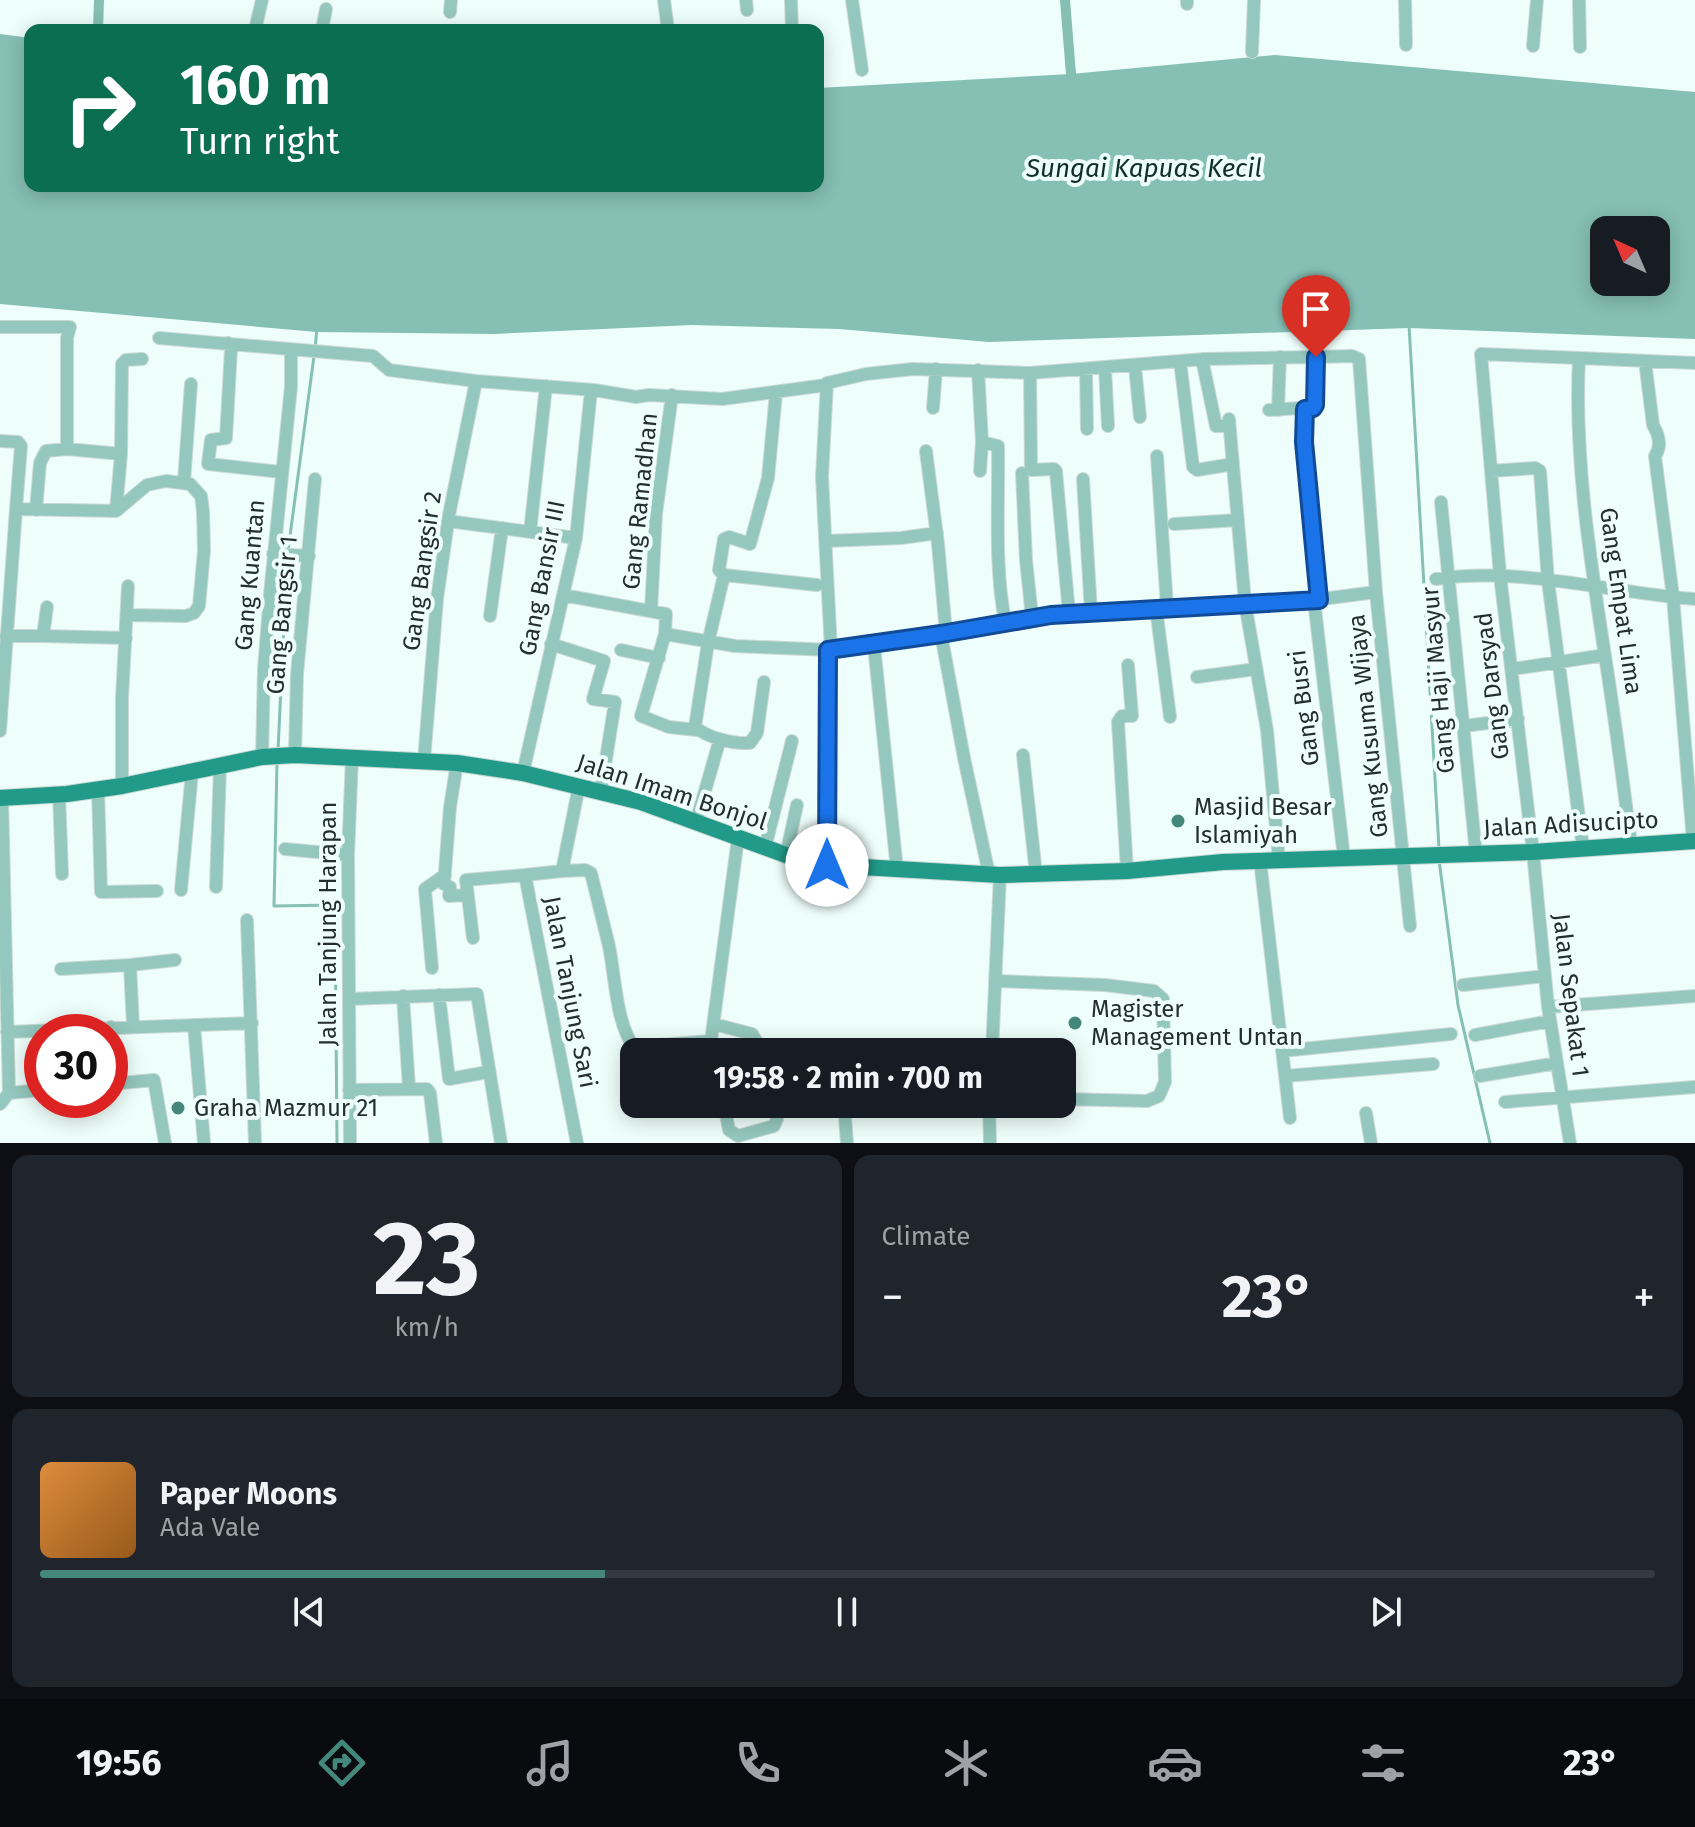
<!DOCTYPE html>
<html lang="en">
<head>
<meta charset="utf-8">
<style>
	body { margin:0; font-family:"Fira Sans",sans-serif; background:#20242c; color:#f1f3f6; height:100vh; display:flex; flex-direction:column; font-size:30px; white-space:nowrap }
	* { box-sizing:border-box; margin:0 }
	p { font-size:26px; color:#9ea1a6 }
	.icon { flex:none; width:44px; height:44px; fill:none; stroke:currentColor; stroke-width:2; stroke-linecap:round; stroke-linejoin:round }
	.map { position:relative; height:1143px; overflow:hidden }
	.drawer { display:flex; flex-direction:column; gap:12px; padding:12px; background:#0d0f14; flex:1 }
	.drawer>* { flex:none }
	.hud { position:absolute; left:24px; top:24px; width:800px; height:168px; border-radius:16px; box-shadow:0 4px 20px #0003; background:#0b6e4f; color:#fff; overflow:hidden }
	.needle { width:52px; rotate:316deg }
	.buttons { position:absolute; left:1590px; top:216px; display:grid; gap:16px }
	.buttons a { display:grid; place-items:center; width:80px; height:80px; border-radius:16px; background:#171b24; box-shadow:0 4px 20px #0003; font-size:40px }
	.speed { position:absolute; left:24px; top:1014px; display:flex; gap:16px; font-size:40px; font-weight:700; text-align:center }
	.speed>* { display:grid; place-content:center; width:104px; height:104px; border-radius:50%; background:#171b24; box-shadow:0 4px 20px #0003; line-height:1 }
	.speed .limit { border:12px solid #d22; background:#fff; color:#111 }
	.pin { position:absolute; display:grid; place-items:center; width:68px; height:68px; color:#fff; margin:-82px -34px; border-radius:50% 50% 50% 0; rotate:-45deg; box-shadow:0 0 8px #0007 }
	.pin .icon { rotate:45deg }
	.me { position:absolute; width:88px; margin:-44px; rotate:0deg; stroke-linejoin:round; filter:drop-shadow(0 0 6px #0008) }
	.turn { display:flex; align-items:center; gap:28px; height:168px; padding:0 24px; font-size:36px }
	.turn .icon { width:104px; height:104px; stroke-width:2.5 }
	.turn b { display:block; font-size:56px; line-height:68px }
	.big { font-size:60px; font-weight:700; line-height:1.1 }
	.drawer .card { flex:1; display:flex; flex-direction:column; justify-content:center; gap:12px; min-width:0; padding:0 28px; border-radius:16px; background:#20242c }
	.drawer .dial { align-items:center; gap:0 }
	.dial b { font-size:104px; line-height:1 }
	.song { display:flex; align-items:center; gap:24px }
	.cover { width:96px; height:96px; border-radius:12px; background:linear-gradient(135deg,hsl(30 70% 55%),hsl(30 70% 35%)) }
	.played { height:8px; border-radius:4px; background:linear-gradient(90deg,#44887c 35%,#363941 35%) }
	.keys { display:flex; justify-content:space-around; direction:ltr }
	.heat { display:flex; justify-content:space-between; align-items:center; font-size:44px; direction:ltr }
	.drawer .tiles { flex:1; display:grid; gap:12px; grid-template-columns:1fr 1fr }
	.card:last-child { grid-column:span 2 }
	.trip { position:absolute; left:620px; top:1038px; width:456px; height:80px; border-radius:16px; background:#171b24; box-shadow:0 4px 20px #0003; font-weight:700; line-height:80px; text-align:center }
	.menu { display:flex; height:128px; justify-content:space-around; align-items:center; background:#090b0e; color:#9ea1a6 }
	.menu .icon { width:56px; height:56px }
	.menu .selected { color:#44887c }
	.menu b { font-size:36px; color:#f1f3f6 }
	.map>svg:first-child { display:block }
</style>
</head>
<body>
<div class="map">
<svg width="1695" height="1143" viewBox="0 0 1695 1143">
	<rect width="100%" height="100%" fill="#eefefa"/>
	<path fill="#86bfb4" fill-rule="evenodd" d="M0 34 30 38V186H818V88L1071 74 1275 55 1695 92V339L1409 328 989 342 839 329 692 325 494 334 317 332 0 304ZM1604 230H1656V282H1604Z"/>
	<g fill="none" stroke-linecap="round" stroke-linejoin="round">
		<path stroke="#86bfb4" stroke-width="3" d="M1409 325 1439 848
			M315 349 317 328
			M288 551 314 356
			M278 751 287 558
			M277 762 274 906 335 905 337 1143
			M1439 860 1458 1005 1490 1143"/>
		<path stroke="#86bfb4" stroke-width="10" d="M1065 0 1071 74
			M98 30 99 0"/>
		<defs>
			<path id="minor" d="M664 0 668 30
				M746 0 747 10
				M791 0 792 30
				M852 0 862 70
				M1405 0 1406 45
				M1579 0 1580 47
				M1187 4V0
				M450 12 451 0
				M255 30 262 0
				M322 30 326 9
				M1533 46 1537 0
				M1252 52 1254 0
				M0 327H70L67 338V449
				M159 338 373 356 389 370 476 381
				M228 343 231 349 226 438 211 440 208 464 281 472
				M1202 359 1216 426H1229
				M1180 361 1193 467 1197 470 1233 464
				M1645 361 1653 425C1659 435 1662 446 1655 456L1673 597 1693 841
				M1135 366 1140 417
				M1105 368 1108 426
				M978 370 982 442 998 446C999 504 994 564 1005 621
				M1086 370 1087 429
				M1030 373 1031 470 1054 469 1056 471 1069 613
				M933 408 936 369
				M1305 409 1304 442 1319 600
				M1278 410 1280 357
				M1229 419 1245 603 1267 730 1279 860
				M0 441 18 442 21 446 16 509
				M926 451 938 544 946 633
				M1157 456 1167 607
				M980 471 982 442
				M1491 471 1535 468 1540 471 1548 581 1583 848
				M1022 473 1026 560 1032 617
				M1083 479 1091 612
				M184 482 191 384
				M1441 502 1476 854
				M36 510 40 463 46 451 67 449 121 454
				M116 511 121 454 122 364 126 360 142 359
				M448 521 576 538
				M1174 524 1238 520
				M530 532 546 386
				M826 541 901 538 937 533
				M273 554 309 556
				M724 575 719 570 724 539 729 537 750 544 768 478 776 393
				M1436 579C1522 566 1609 593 1695 599
				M1376 592 1410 926
				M563 595 666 614 665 634 641 716 669 727 697 730
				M1314 600 1344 858
				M47 607 43 636 126 638
				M1156 608 1170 717
				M651 611 656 514 672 395
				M490 616 502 528
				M665 634 735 646 831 650 1069 613 1314 600 1376 592 1359 359 1352 356 1314 357V407L1269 410
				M941 634 964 758 989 874
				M6 636H43
				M551 644 604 661 593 699 615 702 601 791
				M874 645 897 870
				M621 650 659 658
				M831 650 822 477 827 383 866 374 913 369 1030 373 1205 359 1314 357
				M1513 669 1605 655
				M1197 677 1256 669
				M764 682 757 733 750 743C733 744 708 738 695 727L708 643 724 575 817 585
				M1464 726 1518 719
				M0 731 16 509 116 511 147 485 166 481 190 484 201 496 203 511 204 551 199 606 194 613 186 616 127 615
				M295 755 297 674 315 479
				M1023 755 1036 874
				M262 757 264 669 270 594 291 387V350
				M424 761 437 599 449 515 476 381 594 390 636 397 649 395 722 399 826 385
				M457 763 450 807 444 884 450 887 449 896 468 895
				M523 773 576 538 591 390
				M122 786V698L128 586
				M98 789 101 892 157 891
				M59 794 62 874
				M696 822 720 739
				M1631 844C1623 781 1615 719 1605 656 1590 558 1574 457 1579 358L1695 363
				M765 848 792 741
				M285 849 348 855
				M786 855 797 805
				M1260 860 1290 1118
				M827 865 828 650
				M562 871 585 870 591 873C597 897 603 921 609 946 615 975 616 1024 634 1047L711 1041
				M1127 871 1118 722 1122 716H1132L1128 665
				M216 887 220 766
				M181 890 192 772
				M247 920 255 1143
				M473 938 466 880 525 875
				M432 968 425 889 445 875
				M61 969 130 965
				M995 981 1105 985 1154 991 1163 999 1165 1082 1159 1096 1147 1101 1062 1099
				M1463 985 1545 976
				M439 995 449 1079 488 1072
				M403 996 409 1088
				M350 999 477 994 501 1143
				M1548 1007 1695 996
				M714 1024 752 1034 763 1052
				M194 1025 204 1143
				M133 1026 130 965 175 960
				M111 1027 113 1084
				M7 1032 252 1023
				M1475 1035 1550 1021
				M1282 1051 1451 1034
				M714 1052 711 1041 738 838
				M992 1052 1000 875
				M1285 1076 1433 1064
				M1480 1076 1557 1063
				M110 1084 154 1080 165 1143
				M349 1090 427 1089 430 1093 436 1143
				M9 1093 42 1090
				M1505 1102 1695 1087
				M0 1104 9 1093 2 798
				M724 1104 729 1130 738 1136 774 1126 777 1119 774 1104
				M844 1104 847 1143
				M989 1104 990 1143
				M1366 1113 1371 1143
				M350 1143 348 855 352 758
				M577 1143 525 875 562 871 579 786
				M1570 1143 1548 1007 1533 852 1500 575 1481 354 1579 358"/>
			<path id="major" d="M0 798 67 794 122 786 262 757 295 755 457 763 523 773 641 802 786 855 827 865 1000 875 1127 871 1223 862 1533 852 1695 841"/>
		</defs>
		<use href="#minor" stroke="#cad9d5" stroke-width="14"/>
		<use href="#major" stroke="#cad9d5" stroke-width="18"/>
		<use href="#minor" stroke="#94c7bd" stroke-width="12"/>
		<use href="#major" stroke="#229a89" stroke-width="16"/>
	</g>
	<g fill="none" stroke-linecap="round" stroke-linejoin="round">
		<defs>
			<path id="route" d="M827 865 828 650 941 634 1051 615 1319 600 1304 442 1305 409 1313 408 1315 405 1316 357"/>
		</defs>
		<use href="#route" stroke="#114b97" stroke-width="20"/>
		<use href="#route" stroke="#1a73e8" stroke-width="14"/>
	</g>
	<g fill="#44887c" stroke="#eefefa" stroke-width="3">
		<circle cx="1178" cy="821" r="8"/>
		<circle cx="1075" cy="1023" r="8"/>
		<circle cx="178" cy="1108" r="8"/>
	</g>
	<g text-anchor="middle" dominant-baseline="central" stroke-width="8" stroke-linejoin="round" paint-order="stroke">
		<g font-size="24" fill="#242e2c" stroke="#eefefa">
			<text transform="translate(640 501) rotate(-84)">Gang Ramadhan</text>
			<text transform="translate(422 571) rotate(-82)">Gang Bangsir 2</text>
			<text transform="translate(250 575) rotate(-85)">Gang Kuantan</text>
			<text transform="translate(542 578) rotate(-79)">Gang Bansir III</text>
			<text transform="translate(1621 601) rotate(82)">Gang Empat Lima</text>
			<text transform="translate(282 615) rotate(-85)">Gang Bangsir 1</text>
			<text transform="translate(1438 680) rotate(-95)">Gang Haji Masyur</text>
			<text transform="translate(1492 686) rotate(-97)">Gang Darsyad</text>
			<text transform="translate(1304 708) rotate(-97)">Gang Busri</text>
			<text transform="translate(1368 726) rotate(-96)">Gang Kusuma Wijaya</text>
			<text transform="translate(672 792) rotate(18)">Jalan Imam Bonjol</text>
			<text transform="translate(1571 824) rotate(-3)">Jalan Adisucipto</text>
			<text transform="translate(328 924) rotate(-90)">Jalan Tanjung Harapan</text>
			<text transform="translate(570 992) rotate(79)">Jalan Tanjung Sari</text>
			<text transform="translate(1571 995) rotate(83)">Jalan Sepakat 1</text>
		</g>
		<g font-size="24" fill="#242e2c" stroke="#eefefa" text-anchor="start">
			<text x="1194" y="807">Masjid Besar<tspan x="1194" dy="28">Islamiyah</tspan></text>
			<text x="1091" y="1009">Magister<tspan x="1091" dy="28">Management Untan</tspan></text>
			<text x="194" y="1108">Graha Mazmur 21</text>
		</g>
		<g font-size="26" font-style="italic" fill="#122f2a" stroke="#eefefa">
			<text x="1144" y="168">Sungai Kapuas Kecil</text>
		</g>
	</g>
</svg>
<div class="buttons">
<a><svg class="needle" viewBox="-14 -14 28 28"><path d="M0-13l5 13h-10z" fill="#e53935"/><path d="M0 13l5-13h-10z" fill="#9ea1a6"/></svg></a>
</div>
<div class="speed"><div class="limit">30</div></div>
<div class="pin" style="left:1316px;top:357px;background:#d93025"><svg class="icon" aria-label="arrive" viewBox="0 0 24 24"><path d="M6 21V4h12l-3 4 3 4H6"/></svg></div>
<svg class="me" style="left:827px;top:865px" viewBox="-20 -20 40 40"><circle r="19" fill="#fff"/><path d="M0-13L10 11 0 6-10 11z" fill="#1a73e8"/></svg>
<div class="trip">19:58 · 2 min · 700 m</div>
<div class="hud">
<div class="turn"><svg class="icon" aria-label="right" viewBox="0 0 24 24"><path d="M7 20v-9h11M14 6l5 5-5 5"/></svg><div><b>160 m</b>Turn right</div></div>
</div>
</div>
<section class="drawer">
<div class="tiles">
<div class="card dial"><b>23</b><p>km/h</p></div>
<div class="card"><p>Climate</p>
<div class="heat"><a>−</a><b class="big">23°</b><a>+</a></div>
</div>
<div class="card">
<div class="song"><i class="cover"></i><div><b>Paper Moons</b><p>Ada Vale</p></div></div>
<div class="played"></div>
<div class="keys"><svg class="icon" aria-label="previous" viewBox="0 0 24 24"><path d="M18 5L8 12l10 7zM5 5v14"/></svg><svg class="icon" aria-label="pause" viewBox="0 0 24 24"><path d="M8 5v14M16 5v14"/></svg><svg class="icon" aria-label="next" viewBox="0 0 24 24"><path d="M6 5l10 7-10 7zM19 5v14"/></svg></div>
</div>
</div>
</section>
<nav class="menu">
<b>19:56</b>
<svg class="icon selected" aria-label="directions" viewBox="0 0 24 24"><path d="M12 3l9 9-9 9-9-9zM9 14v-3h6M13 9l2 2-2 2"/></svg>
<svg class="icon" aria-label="music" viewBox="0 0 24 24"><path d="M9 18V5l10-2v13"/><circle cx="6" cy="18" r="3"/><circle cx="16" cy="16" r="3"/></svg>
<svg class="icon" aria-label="phone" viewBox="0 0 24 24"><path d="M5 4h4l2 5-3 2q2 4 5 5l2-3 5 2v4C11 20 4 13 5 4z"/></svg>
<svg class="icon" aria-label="climate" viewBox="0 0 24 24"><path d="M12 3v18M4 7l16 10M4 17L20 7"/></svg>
<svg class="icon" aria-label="car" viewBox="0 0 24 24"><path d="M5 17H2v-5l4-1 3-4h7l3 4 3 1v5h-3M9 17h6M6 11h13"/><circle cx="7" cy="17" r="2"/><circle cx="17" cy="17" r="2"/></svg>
<svg class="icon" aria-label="filters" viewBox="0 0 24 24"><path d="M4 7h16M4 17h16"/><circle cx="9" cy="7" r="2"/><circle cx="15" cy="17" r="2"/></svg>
<b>23°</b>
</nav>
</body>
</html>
